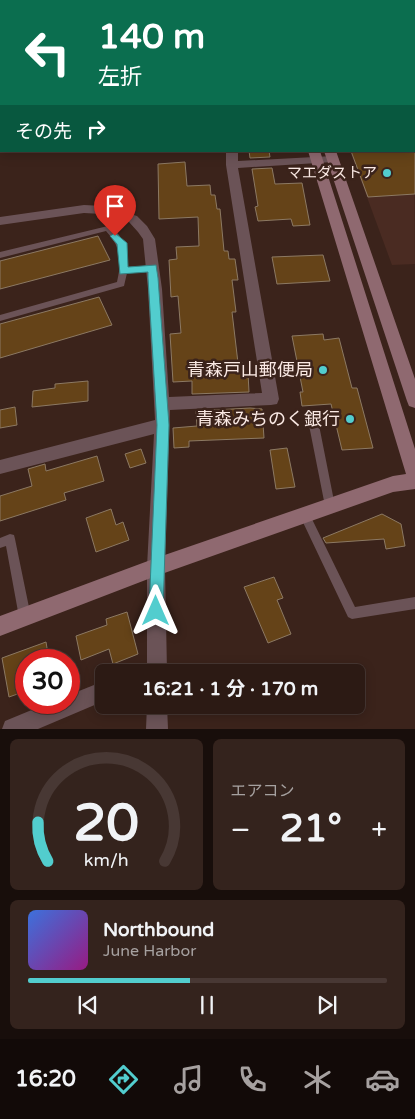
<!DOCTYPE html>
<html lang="ja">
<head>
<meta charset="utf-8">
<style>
	body { margin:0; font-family:"Varela Round","Noto Sans JP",sans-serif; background:#34231d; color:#f1f3f6; height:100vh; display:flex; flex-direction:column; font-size:19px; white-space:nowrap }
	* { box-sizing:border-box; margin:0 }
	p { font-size:16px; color:#a6a1a0 }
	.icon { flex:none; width:28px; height:28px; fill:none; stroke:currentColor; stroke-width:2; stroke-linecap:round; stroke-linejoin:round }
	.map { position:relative; height:729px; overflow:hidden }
	.details { display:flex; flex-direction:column; gap:10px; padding:10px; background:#180e0b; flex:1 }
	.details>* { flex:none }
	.banner { position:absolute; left:0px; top:0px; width:415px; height:152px; box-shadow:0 2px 12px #0003,0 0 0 1px #483834; background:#0b6e4f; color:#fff; overflow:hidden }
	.speed { position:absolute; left:15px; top:649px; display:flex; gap:10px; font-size:25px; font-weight:700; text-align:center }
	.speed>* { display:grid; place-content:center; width:65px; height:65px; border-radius:50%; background:#2c1a14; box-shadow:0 2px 12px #0003,0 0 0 1px #483834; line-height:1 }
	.speed .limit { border:8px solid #d22; background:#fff; color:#111 }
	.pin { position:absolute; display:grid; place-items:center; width:42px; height:42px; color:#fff; margin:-51px -21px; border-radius:50% 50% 50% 0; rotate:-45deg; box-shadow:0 0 5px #0007 }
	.pin .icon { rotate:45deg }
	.me { position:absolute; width:55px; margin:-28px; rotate:0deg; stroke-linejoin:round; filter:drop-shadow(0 0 4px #0008) }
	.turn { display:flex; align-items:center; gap:18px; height:105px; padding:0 15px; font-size:22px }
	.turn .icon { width:65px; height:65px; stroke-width:2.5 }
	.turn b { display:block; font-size:35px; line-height:42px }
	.then { display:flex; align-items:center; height:48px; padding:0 15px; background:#0003; gap:10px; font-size:19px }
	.big { font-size:38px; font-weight:700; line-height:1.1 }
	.details .tile { flex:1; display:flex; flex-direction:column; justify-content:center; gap:8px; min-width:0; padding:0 18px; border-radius:8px; background:#34231d }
	.details .dial { align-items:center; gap:0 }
	.dial svg { height:130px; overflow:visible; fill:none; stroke:#483834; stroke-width:7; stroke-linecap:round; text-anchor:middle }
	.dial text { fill:#f1f3f6; stroke:none }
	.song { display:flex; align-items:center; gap:15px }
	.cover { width:60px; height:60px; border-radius:8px; background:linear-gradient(135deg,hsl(220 70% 55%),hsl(310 70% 35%)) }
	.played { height:5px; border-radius:2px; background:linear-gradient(90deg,#52cdce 45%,#483834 45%) }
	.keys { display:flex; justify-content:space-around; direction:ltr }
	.heat { display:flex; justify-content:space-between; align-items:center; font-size:28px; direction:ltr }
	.details .tiles { flex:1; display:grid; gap:10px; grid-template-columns:1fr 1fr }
	.tile:last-child { grid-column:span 2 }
	.trip { position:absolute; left:95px; top:664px; width:270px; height:50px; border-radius:8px; background:#2c1a14; box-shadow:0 2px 12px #0003,0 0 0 1px #483834; font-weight:700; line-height:50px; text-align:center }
	.tabs { display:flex; height:80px; justify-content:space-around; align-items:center; background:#120a08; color:#a6a1a0 }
	.tabs .icon { width:35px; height:35px }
	.tabs .selected { color:#52cdce }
	.tabs b { font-size:22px; color:#f1f3f6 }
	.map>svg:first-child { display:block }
</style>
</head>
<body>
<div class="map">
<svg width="415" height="729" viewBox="0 0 415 729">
	<rect width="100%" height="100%" fill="#3b231b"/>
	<path fill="#4a2b22" d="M414 80 415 264 392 265 350 151H414Z"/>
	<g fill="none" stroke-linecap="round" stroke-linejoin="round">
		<path fill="#8e6284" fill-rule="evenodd" d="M272 0H299V1H272Z
			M414 13H415V26H414Z"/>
	</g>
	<path fill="#654318" stroke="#8c7963" d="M249 151H269L270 157 250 158Z
		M351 151H415V194L368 197Z
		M185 162 187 186 210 185 211 195H215L217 209H220L224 251H228L229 259H235L238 280H232L236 312H232L238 363H243V373H248L249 392 192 394V381L173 382 170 334 181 333 178 296 171 297 169 260 177 259 176 247 199 246 198 217 159 219 158 164Z
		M272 168 275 184 302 183 310 225 293 226 291 219 258 221 255 207 258 206 252 169Z
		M98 236 110 260 0 289V261Z
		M323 255 330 281 277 284 272 257Z
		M99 297 112 325 0 358V324Z
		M323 334 324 340 339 338 352 388H357L373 448 342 450 331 404 302 406 300 392H303L292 336Z
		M88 381V401L32 407 33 391 55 388V384Z
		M15 407 17 425 0 428V410Z
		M250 408 262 409 264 438 189 441V447L174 448 173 428 197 426 196 411Z
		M287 448 295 487 276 489 270 450Z
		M141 449 146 463 130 468 125 454Z
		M97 456 104 481 64 493 66 500 0 521V496L32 486 28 469 45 464 46 471Z
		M111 509 116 525 123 522 129 540 96 552 86 518Z
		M382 514 401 524 405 546 386 549 384 539 326 543 323 538Z
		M274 577 283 598 277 600 291 634 268 643 244 587Z
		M127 612 138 654 113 664 109 649 81 660 76 636 107 625 106 619Z
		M46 642 49 660H26V691L9 697 2 658Z"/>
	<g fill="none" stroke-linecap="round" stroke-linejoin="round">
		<path fill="#6b5357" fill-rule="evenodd" d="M414 116H415V120H414Z
			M108 226C123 233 129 252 128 268L152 265 155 266 156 268 155 270 127 273 124 286 0 321V315L117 282C122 259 122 249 106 231L0 258V252Z
			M312 411 315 412 317 415 335 506 334 509 330 511 326 509 325 506 307 415 309 412Z
			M305 511 309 513 355 607 415 597V609L352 619 348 617 300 516 301 513Z
			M10 534 14 535 15 539 31 617 29 621 25 623 21 621 19 617 6 546 0 548V538Z"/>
		<path fill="#6b5357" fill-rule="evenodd" d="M414 73H415V79H414Z
			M226 151H238V161L333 156 339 159 333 162 238 168 279 399 277 404 271 405 170 410 165 567 167 672H147V567L154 434 0 474V460L155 420 148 289 143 239 138 232 129 222 102 214 84 213 0 225V217L84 205 103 206 137 216 147 226 155 239 162 289 169 397 262 393 226 165Z
			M104 681V701L38 729H2L5 721 51 702H69V695Z
			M147 705H167L168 729H146Z"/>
		<path fill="#8f6970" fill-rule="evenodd" d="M141 0H164V1H142Z
			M266 0H275V1H267Z
			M278 0H287V1H279Z
			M308 151H320L415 449V489L393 492 156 576 0 636V616L156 558 393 476 406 474Z
			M324 151H336L415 379V408L409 406 407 401Z"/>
	</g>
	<path fill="#52cdce" stroke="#358586" d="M115 233 127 243 128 267 156 265 158 278 169 425 163 611 161 617 156 619 151 617 149 611 157 425 148 278V272L120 274 117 244 110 236Z"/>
	<g fill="#52cdce" stroke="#3b231b" stroke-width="2">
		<circle cx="387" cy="173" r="5"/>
		<circle cx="323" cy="370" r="5"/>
		<circle cx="350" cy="419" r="5"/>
	</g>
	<g text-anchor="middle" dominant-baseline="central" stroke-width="5" stroke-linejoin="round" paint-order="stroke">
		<g font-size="15" fill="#fae9e4" stroke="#3b231b" text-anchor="end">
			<text x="377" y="173">マエダストア</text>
		</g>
		<g font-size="18" fill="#fae9e4" stroke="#3b231b" text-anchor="end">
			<text x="313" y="370">青森戸山郵便局</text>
			<text x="340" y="419">青森みちのく銀行</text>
		</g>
	</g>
</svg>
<div class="speed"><div class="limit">30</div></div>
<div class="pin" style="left:115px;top:236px;background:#d93025"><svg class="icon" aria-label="arrive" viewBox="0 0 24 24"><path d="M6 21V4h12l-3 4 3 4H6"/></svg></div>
<svg class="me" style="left:156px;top:611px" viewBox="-20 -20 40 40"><path d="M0-17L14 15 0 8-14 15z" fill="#52cdce" stroke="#fff" stroke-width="4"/></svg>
<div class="trip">16:21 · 1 分 · 170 m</div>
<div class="banner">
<div class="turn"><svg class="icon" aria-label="left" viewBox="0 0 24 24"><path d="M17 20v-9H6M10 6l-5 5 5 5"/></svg><div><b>140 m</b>左折</div></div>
<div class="then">その先<svg class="icon" aria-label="right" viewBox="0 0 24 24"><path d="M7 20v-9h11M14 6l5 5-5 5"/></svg></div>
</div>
</div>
<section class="details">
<div class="tiles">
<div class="tile dial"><svg viewBox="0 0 100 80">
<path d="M14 69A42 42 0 1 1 86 69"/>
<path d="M14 69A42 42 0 0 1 8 45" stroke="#52cdce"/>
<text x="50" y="56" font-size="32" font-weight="700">20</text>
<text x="50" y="72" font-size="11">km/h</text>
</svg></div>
<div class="tile"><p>エアコン</p>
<div class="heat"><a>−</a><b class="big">21°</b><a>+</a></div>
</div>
<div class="tile">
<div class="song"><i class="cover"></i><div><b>Northbound</b><p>June Harbor</p></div></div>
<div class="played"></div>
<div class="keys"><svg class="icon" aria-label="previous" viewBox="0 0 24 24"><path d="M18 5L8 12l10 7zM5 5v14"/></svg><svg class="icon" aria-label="pause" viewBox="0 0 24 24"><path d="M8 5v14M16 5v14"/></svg><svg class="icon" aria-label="next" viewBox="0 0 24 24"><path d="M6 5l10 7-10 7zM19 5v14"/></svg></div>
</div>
</div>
</section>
<nav class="tabs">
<b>16:20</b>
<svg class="icon selected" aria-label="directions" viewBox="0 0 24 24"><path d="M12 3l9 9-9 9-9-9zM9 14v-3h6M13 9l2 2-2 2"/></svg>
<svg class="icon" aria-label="music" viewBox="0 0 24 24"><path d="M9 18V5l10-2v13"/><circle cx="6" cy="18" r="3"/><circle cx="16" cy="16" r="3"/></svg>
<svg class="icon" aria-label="phone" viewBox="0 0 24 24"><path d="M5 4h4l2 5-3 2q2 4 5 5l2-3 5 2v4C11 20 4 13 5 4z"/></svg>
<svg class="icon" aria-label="climate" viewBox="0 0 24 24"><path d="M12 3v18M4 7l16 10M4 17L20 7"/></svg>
<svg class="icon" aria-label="car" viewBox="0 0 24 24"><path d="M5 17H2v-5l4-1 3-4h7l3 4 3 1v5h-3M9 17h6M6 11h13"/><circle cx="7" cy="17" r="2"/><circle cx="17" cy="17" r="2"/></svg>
</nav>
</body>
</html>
